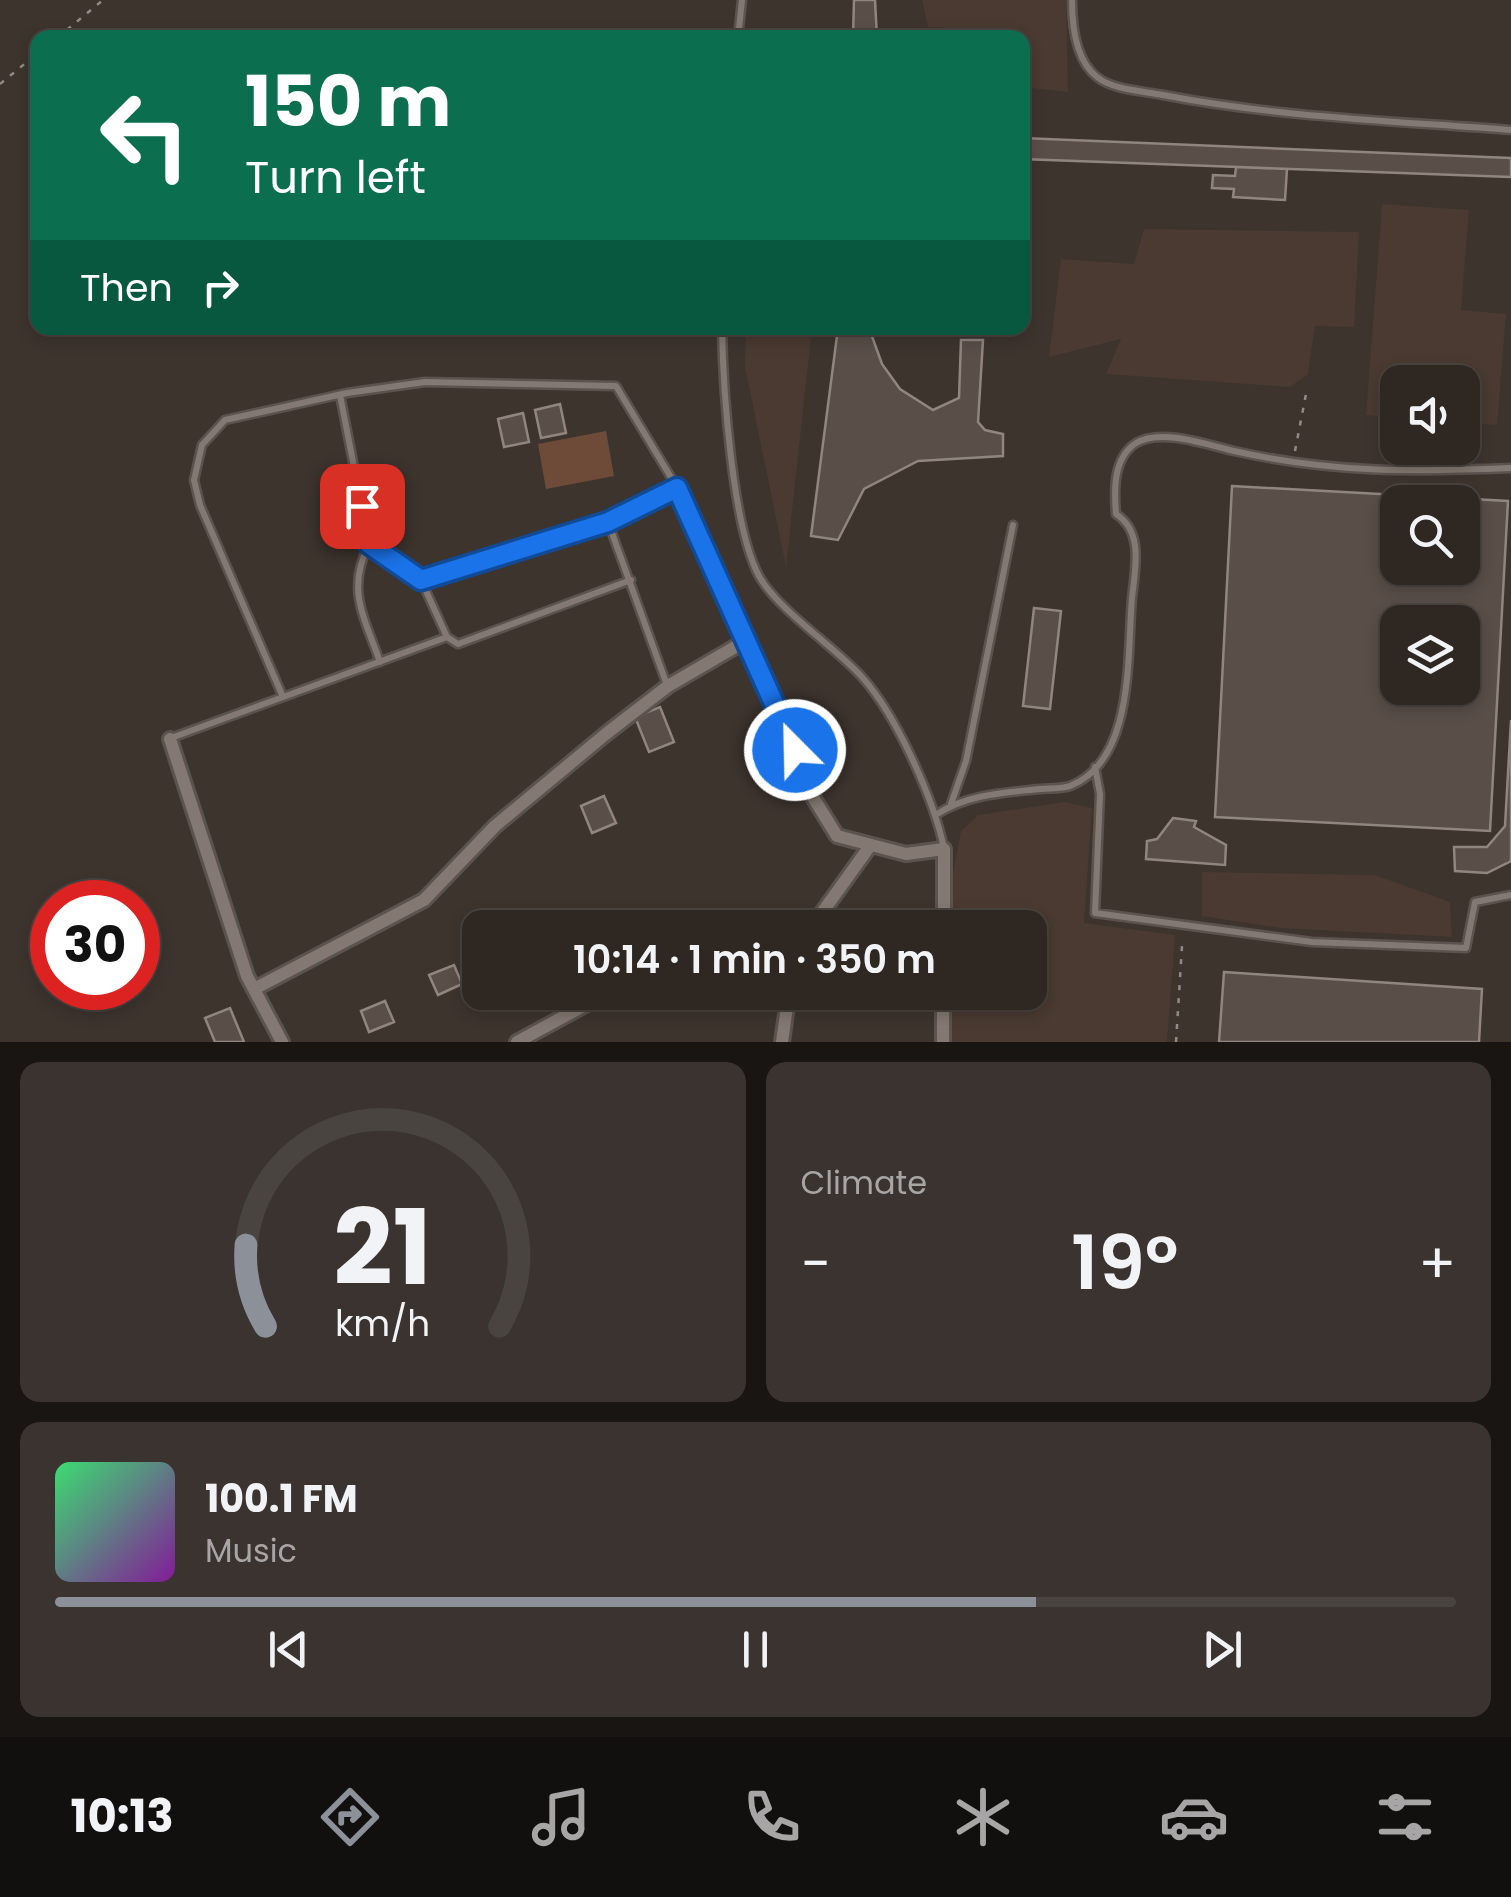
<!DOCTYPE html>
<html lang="en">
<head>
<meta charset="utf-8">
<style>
	body { margin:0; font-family:Poppins,sans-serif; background:#3a332f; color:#f1f3f6; height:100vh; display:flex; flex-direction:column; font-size:38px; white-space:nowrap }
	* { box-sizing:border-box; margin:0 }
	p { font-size:32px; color:#a7a5a5 }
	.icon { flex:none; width:55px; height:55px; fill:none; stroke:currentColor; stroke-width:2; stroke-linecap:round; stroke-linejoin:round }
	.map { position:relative; height:1042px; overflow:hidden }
	.side { display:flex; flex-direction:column; gap:20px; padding:20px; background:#191513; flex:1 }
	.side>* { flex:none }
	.top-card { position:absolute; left:30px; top:30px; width:1000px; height:305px; border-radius:20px; box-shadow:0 5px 15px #0003,0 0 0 2px #494440; background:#0b6e4f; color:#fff; overflow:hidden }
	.fabs { position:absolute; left:1380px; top:365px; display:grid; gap:20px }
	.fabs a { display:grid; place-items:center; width:100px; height:100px; border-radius:20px; background:#2e2722; box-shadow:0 5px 15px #0003,0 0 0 2px #494440; font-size:50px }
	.speed { position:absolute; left:30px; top:880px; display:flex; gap:20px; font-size:50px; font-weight:700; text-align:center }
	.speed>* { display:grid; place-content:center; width:130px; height:130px; border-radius:50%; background:#2e2722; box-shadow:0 5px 15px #0003,0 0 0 2px #494440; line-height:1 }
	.speed .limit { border:15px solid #d22; background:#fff; color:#111 }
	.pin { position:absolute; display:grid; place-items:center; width:85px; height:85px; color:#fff; margin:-42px; border-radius:20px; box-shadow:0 5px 15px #0006 }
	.me { position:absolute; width:110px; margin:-55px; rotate:337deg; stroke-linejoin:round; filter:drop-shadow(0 0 8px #0008) }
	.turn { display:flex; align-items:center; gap:35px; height:210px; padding:0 50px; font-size:45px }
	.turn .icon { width:130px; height:130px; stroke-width:2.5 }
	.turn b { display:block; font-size:70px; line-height:85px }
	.then { display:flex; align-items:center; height:95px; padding:0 50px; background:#0003; gap:20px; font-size:38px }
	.big { font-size:75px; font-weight:600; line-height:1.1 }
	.side .card { flex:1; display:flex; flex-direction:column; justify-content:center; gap:15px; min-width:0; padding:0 35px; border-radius:20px; background:#3a332f }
	.side .dial { align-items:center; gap:0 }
	.dial svg { height:260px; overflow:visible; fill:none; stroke:#494440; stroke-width:7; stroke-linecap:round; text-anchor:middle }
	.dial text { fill:#f1f3f6; stroke:none }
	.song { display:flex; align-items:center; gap:30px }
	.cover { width:120px; height:120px; border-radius:15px; background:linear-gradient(135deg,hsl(140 70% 55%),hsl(290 70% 35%)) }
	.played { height:10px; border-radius:5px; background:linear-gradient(90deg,#8c9099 70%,#494440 70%) }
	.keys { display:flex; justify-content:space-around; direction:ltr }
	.heat { display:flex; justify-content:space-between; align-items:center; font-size:55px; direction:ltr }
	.side .tiles { flex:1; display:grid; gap:20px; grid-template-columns:1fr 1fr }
	.card:last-child { grid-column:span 2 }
	.trip { position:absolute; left:462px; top:910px; width:585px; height:100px; border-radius:20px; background:#2e2722; box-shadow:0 5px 15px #0003,0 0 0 2px #494440; font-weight:600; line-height:100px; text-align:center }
	.tab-bar { display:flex; height:160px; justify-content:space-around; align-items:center; background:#12100e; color:#a7a5a5 }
	.tab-bar .icon { width:70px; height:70px }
	.tab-bar .on { color:#8c9099 }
	.tab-bar b { font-size:45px; color:#f1f3f6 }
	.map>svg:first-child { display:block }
</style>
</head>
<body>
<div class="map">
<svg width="1511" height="1042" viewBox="0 0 1511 1042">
	<rect width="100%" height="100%" fill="#3d342e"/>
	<path fill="#4a3a31" d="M922 0H1066L1068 92 1023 87 1022 38 944 37V27H928Z
		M1382 204 1469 210 1461 310 1506 314 1497 425 1463 423 1462 382H1398L1397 418 1366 415Z
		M1144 229 1359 232 1354 327 1315 326 1308 374 1290 387 1106 374 1121 339 1049 357 1061 259 1134 264Z
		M746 328H812L786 567 745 367Z
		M1065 802 1092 808 1084 923 1175 935 1167 1042H949L951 993 1030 992V928L950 927 953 873 961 831 978 815Z
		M1202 872 1375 875 1450 902 1452 937 1281 928 1202 916Z"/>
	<path fill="#6e4b38" d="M606 431 614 476 546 489 538 444Z"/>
	<path fill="#594e48" stroke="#91857f" stroke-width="2.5" fill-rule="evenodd" d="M854 0H875L877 38H853Z
		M1022 138 1511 158V177L1022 159Z
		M1236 167 1287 169 1285 200 1233 197 1234 189 1212 188 1213 175 1235 176Z
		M838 328H869L882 364 900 389 933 410 959 398 961 340H983L978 422 985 430 1003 434V456L918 461 889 476 864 489 838 540 811 536Z
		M560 404 566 433 541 438 535 410Z
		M523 413 529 442 504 447 498 419Z
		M1232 486 1508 501 1490 831 1215 817ZM1398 502H1462V568H1398ZM1398 622H1462V688H1398Z
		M1034 608 1061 611 1050 709 1023 706Z
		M660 707 674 742 649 752 635 717Z
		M1511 720V861L1487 873 1455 871 1454 847H1487L1505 826Z
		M604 796 616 823 592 833 581 806Z
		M1173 818 1196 821 1194 827 1226 845 1225 865 1146 859 1147 841 1157 839Z
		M454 965 462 984 438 995 429 975Z
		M1224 972 1482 989 1479 1042H1219Z
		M385 1001 394 1022 369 1032 361 1011Z
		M230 1008 244 1042H215L205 1018Z"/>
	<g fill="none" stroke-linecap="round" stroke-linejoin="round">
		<defs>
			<path id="service" d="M1072 0C1072 25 1075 60 1097 77 1113 90 1143 91 1163 95 1277 117 1395 121 1511 130
				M738 38 742 0
				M722 328C723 387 732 526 759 576 777 609 835 647 862 677 897 716 933 798 944 848
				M340 395 369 544 421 580
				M608 522 667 685
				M369 544C346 590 364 616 380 662
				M447 637 458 644 631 580
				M283 697 200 505 194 480 202 445 225 420 347 393 425 382 616 386 684 499 747 640
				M171 738 447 637 421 580 608 522 677 488
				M1095 767 1100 794 1095 913 1312 942 1466 948 1475 902 1511 895
				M951 804 966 761 1013 525
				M937 814C969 794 1003 793 1040 789 1049 788 1062 789 1070 786 1135 761 1127 654 1132 598 1135 569 1144 532 1116 514 1114 490 1113 458 1136 443 1161 428 1208 445 1234 451 1332 473 1412 472 1511 468"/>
			<path id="minor" d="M170 739 247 976 282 1042
				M783 928 816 918
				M811 928 870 846
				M256 988 424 900 495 826 607 733 668 686 747 640 814 799 837 836 906 854 944 849V928
				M517 1042 609 992
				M782 1042 789 992
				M943 1042V992"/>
		</defs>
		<use href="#service" stroke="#5b534e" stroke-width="11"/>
		<use href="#minor" stroke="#5b534e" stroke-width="18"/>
		<path stroke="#918a85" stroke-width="2.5" stroke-dasharray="5 8" stroke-linecap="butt" d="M57 38 103 0
			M0 84 38 53
			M1295 451 1306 394
			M1176 1042 1182 946"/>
		<use href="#service" stroke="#847972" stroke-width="6"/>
		<use href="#minor" stroke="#847972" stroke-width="12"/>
	</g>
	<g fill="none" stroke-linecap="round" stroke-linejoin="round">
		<defs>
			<path id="route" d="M362 506 369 544 421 580 608 522 677 488 795 750"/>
		</defs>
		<use href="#route" stroke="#114b97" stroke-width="25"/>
		<use href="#route" stroke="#1a73e8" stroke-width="18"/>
	</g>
</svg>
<div class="fabs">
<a><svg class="icon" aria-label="sound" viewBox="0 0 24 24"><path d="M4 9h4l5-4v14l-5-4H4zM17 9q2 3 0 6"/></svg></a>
<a><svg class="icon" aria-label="search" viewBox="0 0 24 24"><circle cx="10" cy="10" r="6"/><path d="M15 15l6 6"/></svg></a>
<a><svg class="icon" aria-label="layers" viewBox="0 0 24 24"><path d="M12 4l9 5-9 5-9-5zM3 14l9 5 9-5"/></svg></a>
</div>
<div class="speed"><div class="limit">30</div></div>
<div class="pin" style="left:362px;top:506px;background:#d93025"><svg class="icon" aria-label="arrive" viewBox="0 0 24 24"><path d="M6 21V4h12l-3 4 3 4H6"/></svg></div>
<svg class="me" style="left:795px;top:750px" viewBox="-20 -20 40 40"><circle r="17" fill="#1a73e8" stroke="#fff" stroke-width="3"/><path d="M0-11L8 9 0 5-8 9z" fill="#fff"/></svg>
<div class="trip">10:14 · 1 min · 350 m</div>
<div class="top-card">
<div class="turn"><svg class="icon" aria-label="left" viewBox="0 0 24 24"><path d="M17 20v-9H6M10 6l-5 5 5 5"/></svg><div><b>150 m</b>Turn left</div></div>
<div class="then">Then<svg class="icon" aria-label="right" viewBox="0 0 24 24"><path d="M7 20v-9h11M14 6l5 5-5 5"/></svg></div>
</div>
</div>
<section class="side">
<div class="tiles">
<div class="card dial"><svg viewBox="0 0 100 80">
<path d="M14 69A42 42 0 1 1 86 69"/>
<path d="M14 69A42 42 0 0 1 8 44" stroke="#8c9099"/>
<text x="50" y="56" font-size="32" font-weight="700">21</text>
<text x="50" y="72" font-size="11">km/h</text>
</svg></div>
<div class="card"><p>Climate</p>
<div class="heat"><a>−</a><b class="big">19°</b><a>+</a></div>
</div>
<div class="card">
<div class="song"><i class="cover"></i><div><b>100.1 FM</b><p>Music</p></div></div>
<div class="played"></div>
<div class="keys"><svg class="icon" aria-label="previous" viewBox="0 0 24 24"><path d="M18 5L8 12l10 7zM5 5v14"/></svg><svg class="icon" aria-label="pause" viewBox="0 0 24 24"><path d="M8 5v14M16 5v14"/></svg><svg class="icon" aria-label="next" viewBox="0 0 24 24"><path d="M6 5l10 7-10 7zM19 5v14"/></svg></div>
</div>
</div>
</section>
<nav class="tab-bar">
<b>10:13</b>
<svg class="icon on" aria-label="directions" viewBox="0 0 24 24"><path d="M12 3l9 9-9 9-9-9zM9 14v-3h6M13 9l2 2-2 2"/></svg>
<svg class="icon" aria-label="music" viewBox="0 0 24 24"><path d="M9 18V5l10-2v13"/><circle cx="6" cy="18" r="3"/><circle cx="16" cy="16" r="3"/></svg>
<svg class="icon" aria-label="phone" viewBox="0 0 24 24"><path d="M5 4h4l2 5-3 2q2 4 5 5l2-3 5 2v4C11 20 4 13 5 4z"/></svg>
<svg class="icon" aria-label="climate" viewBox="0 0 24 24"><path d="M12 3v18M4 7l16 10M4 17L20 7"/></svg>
<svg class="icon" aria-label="car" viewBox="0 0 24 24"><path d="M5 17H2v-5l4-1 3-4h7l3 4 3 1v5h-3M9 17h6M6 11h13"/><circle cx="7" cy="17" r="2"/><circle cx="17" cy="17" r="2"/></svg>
<svg class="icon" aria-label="filters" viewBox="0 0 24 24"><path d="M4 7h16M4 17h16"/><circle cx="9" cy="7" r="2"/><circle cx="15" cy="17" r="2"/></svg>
</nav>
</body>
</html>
